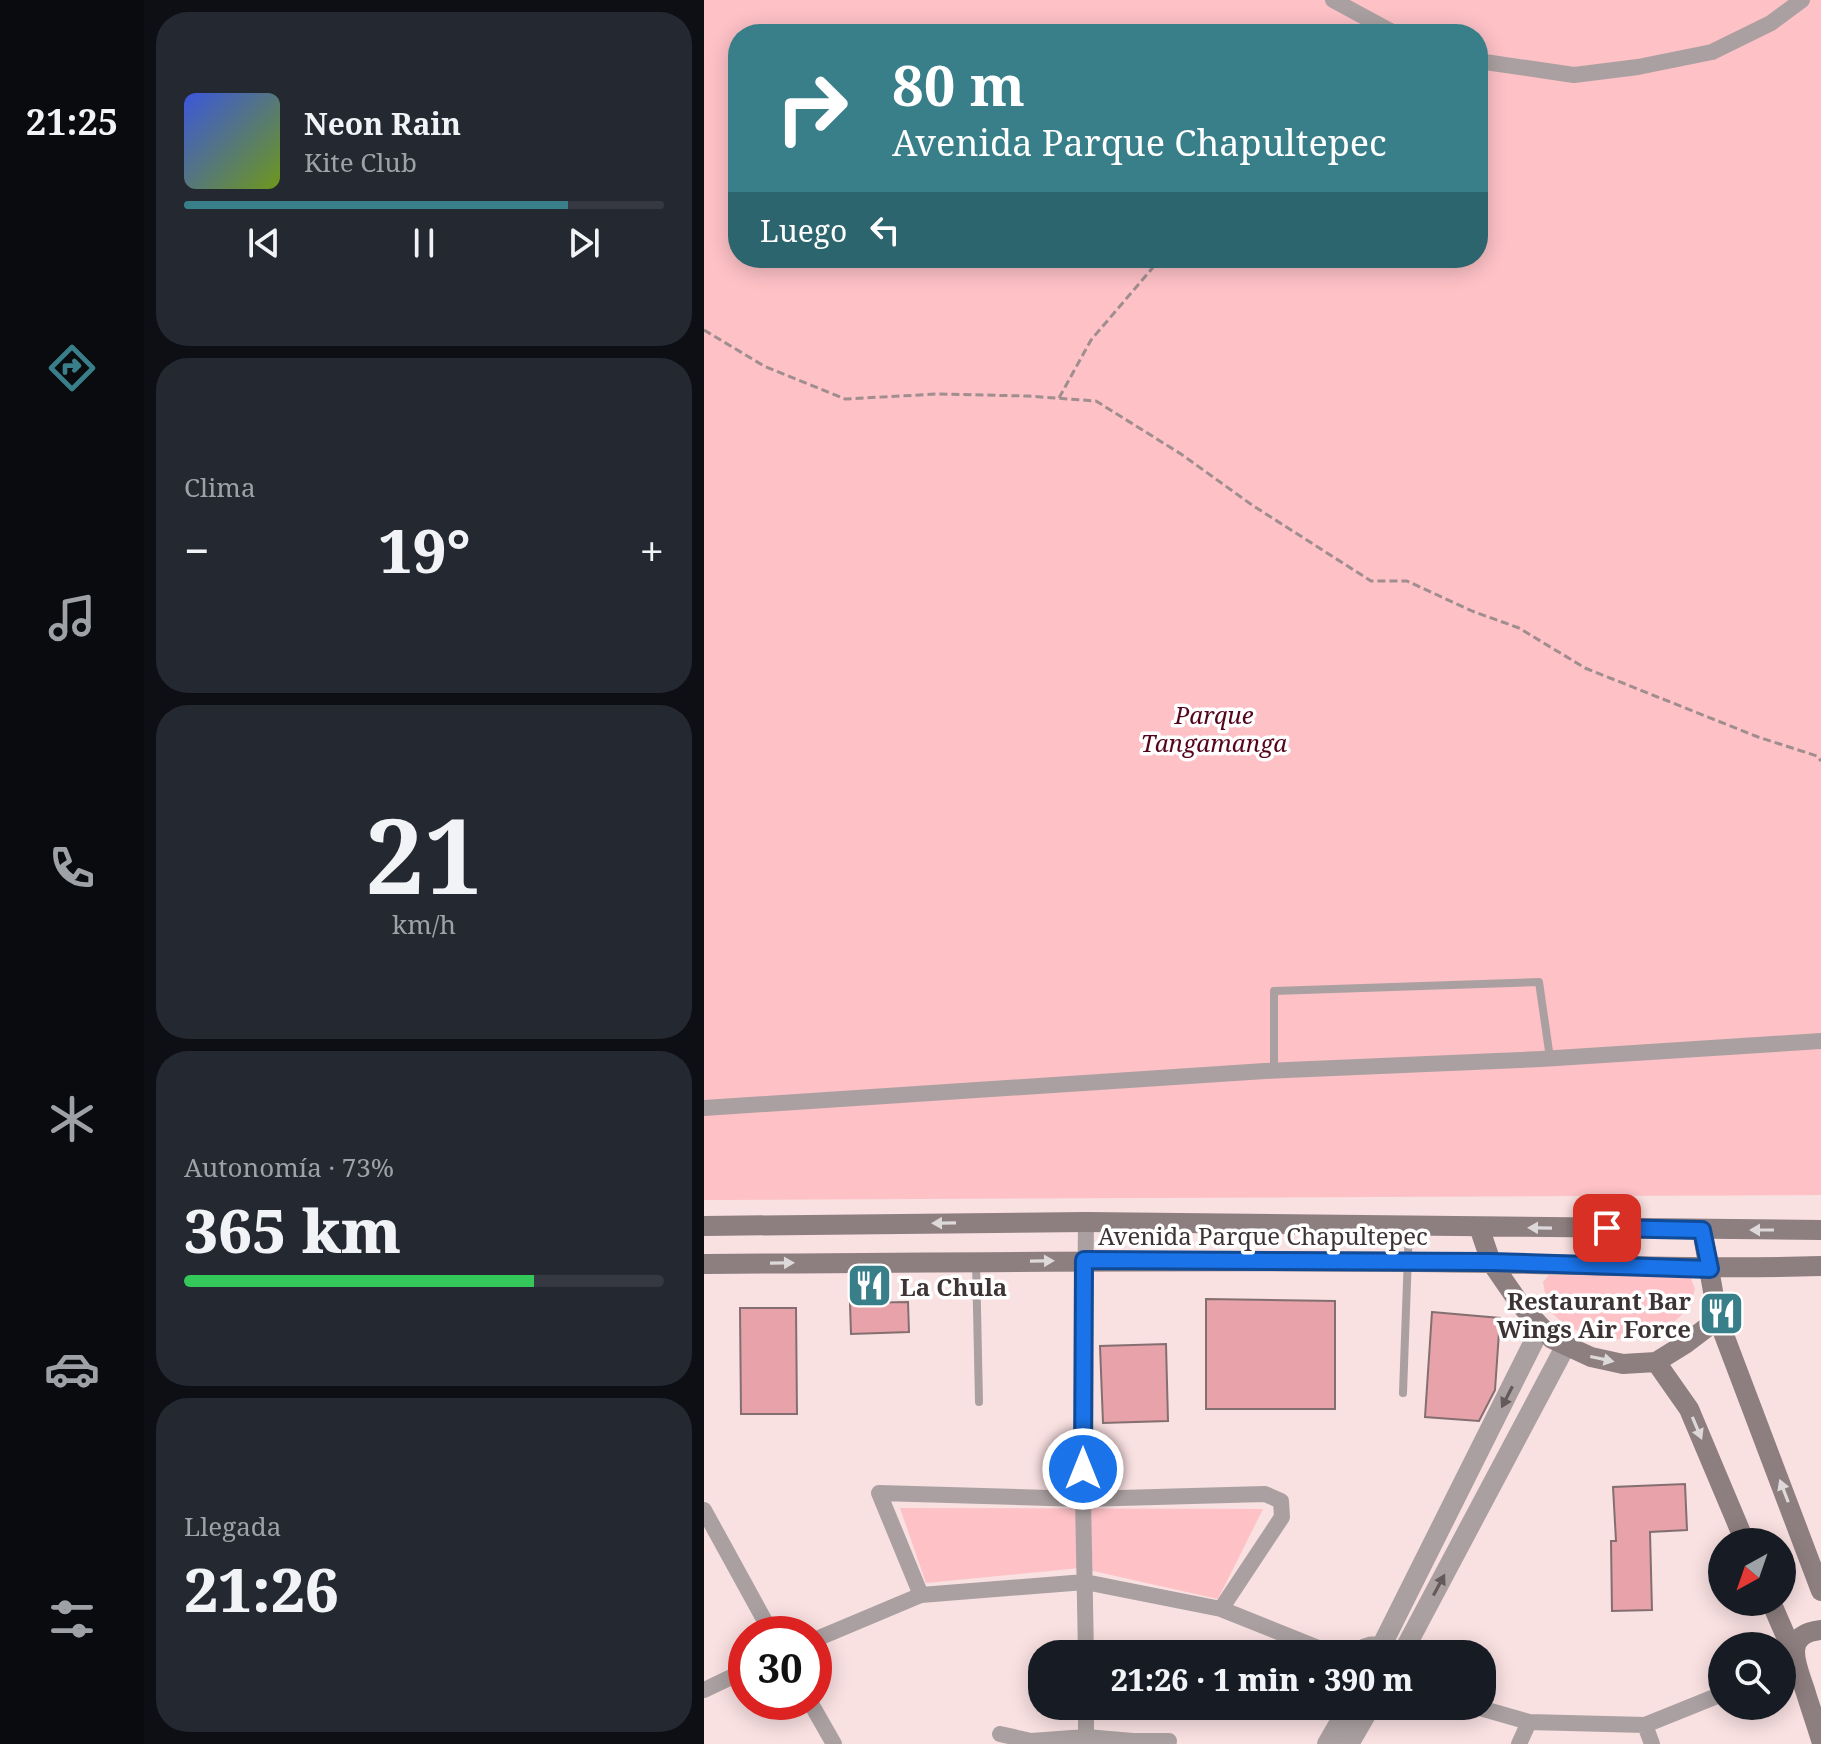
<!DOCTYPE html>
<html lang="es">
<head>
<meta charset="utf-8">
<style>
	body { margin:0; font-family:"Noto Serif",serif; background:#242831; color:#f1f3f6; height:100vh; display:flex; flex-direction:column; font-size:30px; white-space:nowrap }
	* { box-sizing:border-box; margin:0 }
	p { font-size:26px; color:#9ea1a6 }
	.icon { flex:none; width:44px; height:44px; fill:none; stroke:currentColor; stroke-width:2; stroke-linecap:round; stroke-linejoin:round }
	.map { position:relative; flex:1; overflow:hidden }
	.sheet { display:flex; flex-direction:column; gap:12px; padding:12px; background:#0d0f14; width:560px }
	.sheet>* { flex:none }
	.hud { position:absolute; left:24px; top:24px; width:760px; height:244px; border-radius:32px; box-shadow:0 4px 20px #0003; background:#397f8a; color:#fff; overflow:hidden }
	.needle { width:52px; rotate:220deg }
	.fabs { position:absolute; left:1004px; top:1528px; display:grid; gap:16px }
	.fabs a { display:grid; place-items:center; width:88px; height:88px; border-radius:50%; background:#171b24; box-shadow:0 4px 20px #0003; font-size:40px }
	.speed { position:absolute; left:24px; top:1616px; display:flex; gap:16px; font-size:40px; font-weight:700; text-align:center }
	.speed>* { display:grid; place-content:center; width:104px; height:104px; border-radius:50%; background:#171b24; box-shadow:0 4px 20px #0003; line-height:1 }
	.speed .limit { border:12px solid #d22; background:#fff; color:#111 }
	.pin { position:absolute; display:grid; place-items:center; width:68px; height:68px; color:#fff; margin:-34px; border-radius:16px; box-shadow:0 4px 12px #0006 }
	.me { position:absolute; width:88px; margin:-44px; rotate:0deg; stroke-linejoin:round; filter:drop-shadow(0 0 6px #0008) }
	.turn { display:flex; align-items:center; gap:28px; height:168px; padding:0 32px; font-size:36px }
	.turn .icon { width:104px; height:104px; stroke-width:2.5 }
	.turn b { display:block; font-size:56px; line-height:68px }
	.then { display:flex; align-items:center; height:76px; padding:0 32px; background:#0003; gap:16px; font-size:30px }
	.big { font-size:60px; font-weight:800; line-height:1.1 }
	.sheet .card { flex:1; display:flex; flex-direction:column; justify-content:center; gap:12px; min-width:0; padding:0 28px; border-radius:32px; background:#242831 }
	.sheet .dial { align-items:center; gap:0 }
	.dial b { font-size:104px; line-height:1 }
	.song { display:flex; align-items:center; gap:24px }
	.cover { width:96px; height:96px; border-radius:12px; background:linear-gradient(135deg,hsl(230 70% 55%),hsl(80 70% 35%)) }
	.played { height:8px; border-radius:4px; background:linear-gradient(90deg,#397f8a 80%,#363941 80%) }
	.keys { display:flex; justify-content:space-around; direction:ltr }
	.heat { display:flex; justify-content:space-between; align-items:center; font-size:44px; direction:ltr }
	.charge { height:12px; border-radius:6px; background:linear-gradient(90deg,#34c759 73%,#363941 0) }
	.trip { position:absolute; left:324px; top:1640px; width:468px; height:80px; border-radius:32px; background:#171b24; box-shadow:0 4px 20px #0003; font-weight:800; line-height:80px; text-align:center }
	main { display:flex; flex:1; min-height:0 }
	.menu { display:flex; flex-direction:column; width:144px; justify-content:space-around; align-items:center; background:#090b0e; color:#9ea1a6 }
	.menu .icon { width:56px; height:56px }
	.menu .current { color:#397f8a }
	.menu b { font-size:36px; color:#f1f3f6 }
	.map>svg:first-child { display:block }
</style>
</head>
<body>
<main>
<nav class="menu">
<b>21:25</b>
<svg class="icon current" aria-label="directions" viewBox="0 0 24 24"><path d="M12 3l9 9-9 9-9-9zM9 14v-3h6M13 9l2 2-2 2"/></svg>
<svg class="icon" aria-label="music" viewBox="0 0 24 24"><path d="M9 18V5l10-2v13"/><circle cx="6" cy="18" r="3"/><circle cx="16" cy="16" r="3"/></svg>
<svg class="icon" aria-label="phone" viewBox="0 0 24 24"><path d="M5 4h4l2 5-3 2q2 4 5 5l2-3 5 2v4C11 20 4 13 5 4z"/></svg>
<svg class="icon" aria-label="climate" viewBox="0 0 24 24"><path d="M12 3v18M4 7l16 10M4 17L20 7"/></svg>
<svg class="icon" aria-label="car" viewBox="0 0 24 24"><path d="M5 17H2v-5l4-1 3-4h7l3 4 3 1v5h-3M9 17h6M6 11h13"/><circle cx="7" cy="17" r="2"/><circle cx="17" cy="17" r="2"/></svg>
<svg class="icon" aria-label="filters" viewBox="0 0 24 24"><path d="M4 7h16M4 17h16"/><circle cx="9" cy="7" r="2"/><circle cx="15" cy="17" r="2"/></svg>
</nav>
<section class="sheet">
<div class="card">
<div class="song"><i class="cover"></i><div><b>Neon Rain</b><p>Kite Club</p></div></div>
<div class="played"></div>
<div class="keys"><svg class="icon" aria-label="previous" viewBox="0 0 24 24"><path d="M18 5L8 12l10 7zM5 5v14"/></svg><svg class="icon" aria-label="pause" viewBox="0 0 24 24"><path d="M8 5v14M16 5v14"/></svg><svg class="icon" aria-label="next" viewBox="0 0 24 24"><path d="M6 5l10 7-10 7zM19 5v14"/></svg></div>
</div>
<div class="card"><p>Clima</p>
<div class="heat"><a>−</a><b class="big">19°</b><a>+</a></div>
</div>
<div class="card dial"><b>21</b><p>km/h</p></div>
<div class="card"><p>Autonomía · 73%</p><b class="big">365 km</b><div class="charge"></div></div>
<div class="card"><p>Llegada</p><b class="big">21:26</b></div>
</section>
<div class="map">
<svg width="1117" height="1744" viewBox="0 0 1117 1744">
	<rect width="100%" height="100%" fill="#f9e0e1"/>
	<path fill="#fdc1c6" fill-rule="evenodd" d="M0 0H1117V1195L0 1200ZM34 34H774V258H34Z
		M845 1275 986 1276 991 1289C989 1295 987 1302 984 1307 961 1341 905 1347 872 1330 863 1325 853 1320 847 1311 842 1304 841 1291 839 1282Z
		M196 1508 559 1509 514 1599 376 1568 222 1583Z"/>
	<path fill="#e7a3a9" stroke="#846f70" stroke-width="2" d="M502 1299 631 1301V1409H502Z
		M204 1302 205 1332 147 1334 146 1303Z
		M36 1308H92L93 1414H37Z
		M728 1312 796 1318 791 1390 775 1421 721 1417Z
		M462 1344 464 1421 399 1423 396 1346Z
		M981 1484 983 1530 946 1532 948 1610 908 1611 907 1541H912L909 1487Z"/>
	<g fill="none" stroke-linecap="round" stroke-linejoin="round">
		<path stroke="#a08e8f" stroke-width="3" stroke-dasharray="8 4" stroke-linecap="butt" d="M0 330 60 366 141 399 233 394 323 396 392 401 477 454 548 505 667 581H703L768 611 815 628 881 668 1054 737 1113 756 1117 761
			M355 398 387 340 457 258"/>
		<path stroke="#aaa0a1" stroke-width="8" d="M570 1071V991L835 982 846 1058
			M272 1262 275 1402
			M699 1393 705 1227"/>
		<path stroke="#aaa0a1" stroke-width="16" d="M629 0 692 34
			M774 61 870 75 934 67 1008 52 1067 23 1098 0
			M0 1108 561 1071 837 1059 1117 1041
			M0 1510 68 1634
			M217 1595 175 1493 379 1499 561 1494 577 1501 578 1517 517 1609
			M110 1640 217 1595 381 1582 517 1609 629 1654
			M382 1654 379 1499 382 1222
			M0 1690 42 1670
			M106 1702 130 1744
			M382 1706V1737
			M769 1706 825 1722 941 1725 1018 1694
			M941 1725 948 1744
			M296 1734 327 1741 382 1737 429 1741H465
			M815 1744 825 1722"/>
		<path stroke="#aaa0a1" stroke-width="20" d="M677 1647 837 1327
			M651 1654C663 1645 675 1644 688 1651
			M698 1654 861 1347
			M623 1744 645 1706
			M645 1744 667 1706"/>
		<path stroke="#8d7e7f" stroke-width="20" d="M0 1226 382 1222 1117 1230
			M775 1227 787 1262 816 1304 848 1339 887 1357 919 1364 952 1362 981 1344 1014 1319
			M998 1230 1014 1319 1117 1591
			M0 1264C238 1262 475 1260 713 1262 848 1263 982 1270 1117 1266
			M952 1362 985 1409 1041 1542
			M1067 1602 1090 1655
			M1117 1630C1077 1634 1093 1666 1101 1690 1106 1707 1112 1723 1117 1740"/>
	</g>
	<defs><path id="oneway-solid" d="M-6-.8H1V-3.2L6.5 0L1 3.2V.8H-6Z" transform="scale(2)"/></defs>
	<g fill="#ddd8d9">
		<use href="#oneway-solid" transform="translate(240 1223) rotate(179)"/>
		<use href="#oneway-solid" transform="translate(836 1228) rotate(-179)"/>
		<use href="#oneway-solid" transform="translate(1058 1230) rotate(180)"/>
		<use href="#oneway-solid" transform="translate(338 1261) rotate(-1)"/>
		<use href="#oneway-solid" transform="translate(78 1263) rotate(-1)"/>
		<use href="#oneway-solid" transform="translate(898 1359) rotate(12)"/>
		<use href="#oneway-solid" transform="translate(993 1428) rotate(67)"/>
		<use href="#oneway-solid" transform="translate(1080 1491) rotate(-111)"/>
	</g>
	<g fill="#645a5b">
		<use href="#oneway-solid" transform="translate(803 1397) rotate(117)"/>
		<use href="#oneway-solid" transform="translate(735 1585) rotate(-62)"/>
	</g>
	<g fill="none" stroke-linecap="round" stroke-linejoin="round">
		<defs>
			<path id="route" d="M379 1469 380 1260 787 1262 1006 1269 998 1230 903 1228"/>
		</defs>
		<use href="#route" stroke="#114b97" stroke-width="20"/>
		<use href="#route" stroke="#1a73e8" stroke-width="14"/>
	</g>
	<defs>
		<symbol id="restaurant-square" viewBox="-11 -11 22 22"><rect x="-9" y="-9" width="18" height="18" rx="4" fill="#397f8a" stroke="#fff"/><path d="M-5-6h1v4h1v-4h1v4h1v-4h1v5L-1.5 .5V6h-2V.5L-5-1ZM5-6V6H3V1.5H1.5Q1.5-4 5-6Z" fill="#fff"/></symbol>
	</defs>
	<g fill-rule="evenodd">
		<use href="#restaurant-square" x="140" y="1260" width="51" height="51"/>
		<use href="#restaurant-square" x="992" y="1288" width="51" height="51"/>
	</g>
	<g text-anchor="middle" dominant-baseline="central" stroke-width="7" stroke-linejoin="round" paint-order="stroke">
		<g font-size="24" font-style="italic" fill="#55041b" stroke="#fff">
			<text x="510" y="714">Parque<tspan x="510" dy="28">Tangamanga</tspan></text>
		</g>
		<g font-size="24" fill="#3e3435" stroke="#fff">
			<text x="559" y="1235">Avenida Parque Chapultepec</text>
		</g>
		<g font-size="24" font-weight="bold" fill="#3e3435" stroke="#fff" text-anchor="start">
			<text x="196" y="1286">La Chula</text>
			<text x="987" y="1300" text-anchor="end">Restaurant Bar<tspan x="987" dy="28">Wings Air Force</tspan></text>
		</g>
	</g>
</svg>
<div class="fabs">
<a><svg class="needle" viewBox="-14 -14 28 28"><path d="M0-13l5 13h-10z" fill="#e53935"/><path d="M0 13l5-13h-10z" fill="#9ea1a6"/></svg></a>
<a><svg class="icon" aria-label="search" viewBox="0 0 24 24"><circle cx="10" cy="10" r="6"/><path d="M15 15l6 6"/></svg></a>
</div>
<div class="speed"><div class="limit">30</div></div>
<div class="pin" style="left:903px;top:1228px;background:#d93025"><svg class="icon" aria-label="arrive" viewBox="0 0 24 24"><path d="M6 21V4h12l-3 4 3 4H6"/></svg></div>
<svg class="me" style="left:379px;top:1469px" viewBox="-20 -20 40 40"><circle r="17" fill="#1a73e8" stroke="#fff" stroke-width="3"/><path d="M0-11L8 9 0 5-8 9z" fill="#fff"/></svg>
<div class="trip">21:26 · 1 min · 390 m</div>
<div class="hud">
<div class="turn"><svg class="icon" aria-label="right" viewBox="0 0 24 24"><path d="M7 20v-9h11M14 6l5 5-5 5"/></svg><div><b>80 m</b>Avenida Parque Chapultepec</div></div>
<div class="then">Luego<svg class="icon" aria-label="left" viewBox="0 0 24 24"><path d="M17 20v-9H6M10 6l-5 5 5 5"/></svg></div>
</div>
</div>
</main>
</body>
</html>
